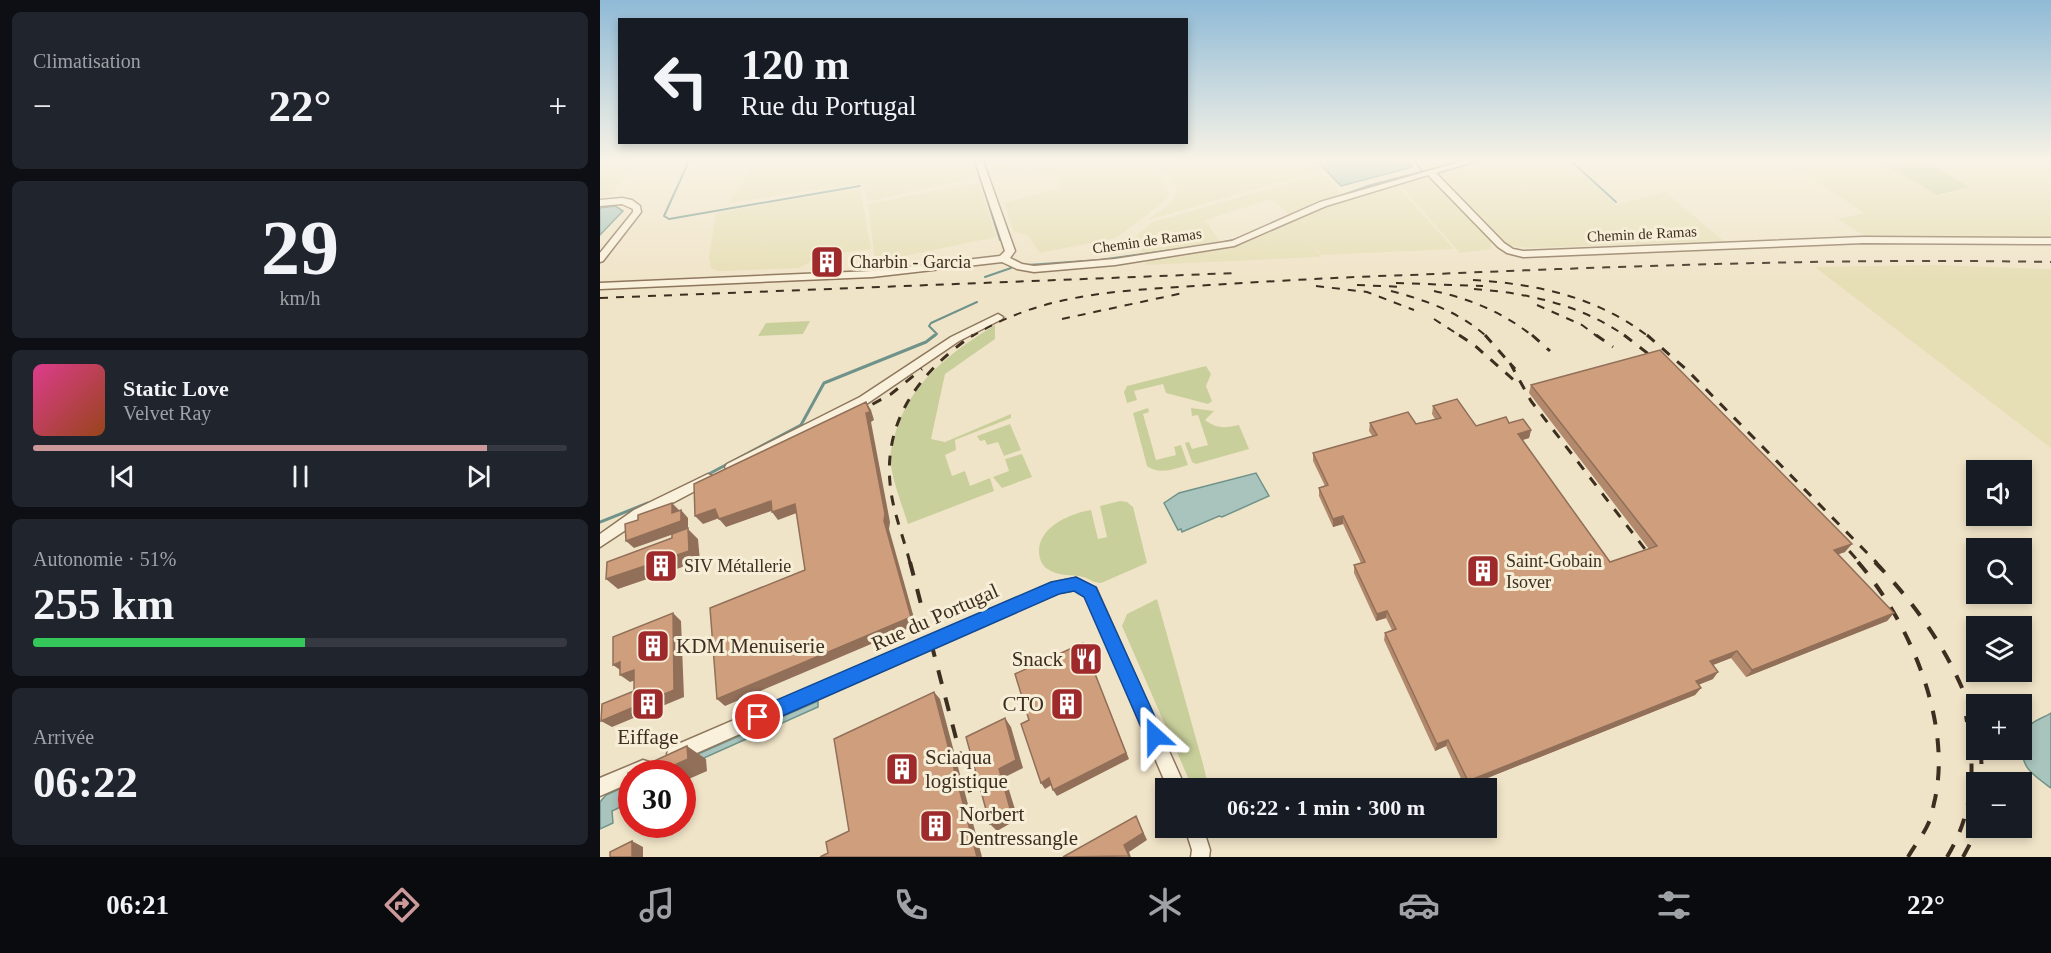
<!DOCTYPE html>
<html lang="fr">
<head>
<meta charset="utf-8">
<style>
	body { margin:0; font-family:"Times New Roman",serif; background:#20242c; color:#f1f3f6; height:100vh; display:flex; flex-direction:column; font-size:22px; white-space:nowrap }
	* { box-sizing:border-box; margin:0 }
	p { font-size:20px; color:#9ea1a6 }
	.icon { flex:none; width:33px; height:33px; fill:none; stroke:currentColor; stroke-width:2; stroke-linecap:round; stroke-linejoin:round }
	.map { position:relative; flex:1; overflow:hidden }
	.drawer { display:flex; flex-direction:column; gap:12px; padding:12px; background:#0d0f14; width:600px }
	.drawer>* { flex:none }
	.hud { position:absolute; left:18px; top:18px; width:570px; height:126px; border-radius:0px; box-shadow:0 3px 9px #0003; background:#171b24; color:#f1f3f6; overflow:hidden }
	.buttons { position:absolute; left:1366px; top:460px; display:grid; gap:12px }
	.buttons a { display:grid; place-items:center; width:66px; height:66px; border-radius:0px; background:#171b24; box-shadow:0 3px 9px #0003; font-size:30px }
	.speed { position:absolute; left:18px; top:760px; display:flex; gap:12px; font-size:30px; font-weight:700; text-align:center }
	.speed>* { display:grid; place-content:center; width:78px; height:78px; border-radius:50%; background:#171b24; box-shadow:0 3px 9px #0003; line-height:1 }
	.speed .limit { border:9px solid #d22; background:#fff; color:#111 }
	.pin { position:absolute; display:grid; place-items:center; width:51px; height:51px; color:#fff; margin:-26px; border:3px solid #fff; border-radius:50%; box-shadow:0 2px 6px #0007 }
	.me { position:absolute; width:66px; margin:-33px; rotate:336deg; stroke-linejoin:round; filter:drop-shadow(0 0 4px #0008) }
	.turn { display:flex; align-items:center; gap:21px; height:126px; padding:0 24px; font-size:27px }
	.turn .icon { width:78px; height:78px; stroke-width:2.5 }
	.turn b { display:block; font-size:42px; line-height:51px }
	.big { font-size:45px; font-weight:700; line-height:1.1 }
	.drawer .widget { flex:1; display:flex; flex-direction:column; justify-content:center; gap:9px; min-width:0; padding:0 21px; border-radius:9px; background:#20242c }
	.drawer .dial { align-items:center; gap:0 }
	.dial b { font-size:78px; line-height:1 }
	.song { display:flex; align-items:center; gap:18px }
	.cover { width:72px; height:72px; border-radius:9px; background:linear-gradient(135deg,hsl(330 70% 55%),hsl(20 70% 35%)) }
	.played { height:6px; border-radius:3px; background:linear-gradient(90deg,#cc999b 85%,#363941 85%) }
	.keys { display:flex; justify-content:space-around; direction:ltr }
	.heat { display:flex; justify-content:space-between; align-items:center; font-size:33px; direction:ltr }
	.charge { height:9px; border-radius:4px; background:linear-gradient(90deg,#34c759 51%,#363941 0) }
	.trip { position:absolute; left:555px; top:778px; width:342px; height:60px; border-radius:0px; background:#171b24; box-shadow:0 3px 9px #0003; font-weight:700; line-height:60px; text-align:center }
	.dock { display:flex; height:96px; justify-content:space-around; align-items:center; background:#090b0e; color:#9ea1a6 }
	.dock .icon { width:42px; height:42px }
	.dock .on { color:#cc999b }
	.dock b { font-size:27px; color:#f1f3f6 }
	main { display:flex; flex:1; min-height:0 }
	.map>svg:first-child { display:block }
</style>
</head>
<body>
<main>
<section class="drawer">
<div class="widget"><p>Climatisation</p>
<div class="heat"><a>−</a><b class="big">22°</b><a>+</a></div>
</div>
<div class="widget dial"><b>29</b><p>km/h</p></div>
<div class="widget">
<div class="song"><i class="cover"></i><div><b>Static Love</b><p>Velvet Ray</p></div></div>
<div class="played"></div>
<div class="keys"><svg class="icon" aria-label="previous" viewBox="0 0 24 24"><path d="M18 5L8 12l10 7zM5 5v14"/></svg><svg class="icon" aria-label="pause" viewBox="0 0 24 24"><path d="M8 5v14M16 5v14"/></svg><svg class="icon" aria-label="next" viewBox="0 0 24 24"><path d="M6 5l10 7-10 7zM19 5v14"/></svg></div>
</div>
<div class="widget"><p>Autonomie · 51%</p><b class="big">255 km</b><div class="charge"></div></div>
<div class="widget"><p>Arrivée</p><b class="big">06:22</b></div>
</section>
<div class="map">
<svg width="1451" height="857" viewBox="0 0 1451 857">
	<rect width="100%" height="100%" fill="#f0e4c8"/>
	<path fill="#e6deb5" d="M0 161H34L12 195 0 198Z
		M151 161H372L377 177 275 200 268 201 263 183 129 203 147 175Z
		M434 161H554L569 195 565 201 516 238 440 253 427 235 414 232 404 203 459 188 456 175 431 167 390 174 387 169Z
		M562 161H713L722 170 548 220 569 204 578 192Z
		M879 161H969L1016 205 1065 192 1124 241 931 248 907 246 836 173Z
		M1185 161H1279L1338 196 1371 187 1326 161H1451V238L1265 236 1237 219 1264 213Z
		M721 174 734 185 740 194 690 215 671 199 605 220 620 242 543 253 531 240 553 222Z
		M830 176 892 238 891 249 860 253 800 185Z
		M379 182 396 237 275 262 268 204Z
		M796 185 854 249 721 255 711 241 721 257 545 265 547 261 641 245 733 204Z
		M260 188 271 249 223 255 199 268 118 271 111 268 109 257 116 213Z
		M1335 265 1451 269V448L1215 267Z"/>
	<path fill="#c9cf9b" d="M1279 161H1326L1370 187 1337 195Z
		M210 321 203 334 158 336 166 323Z
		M395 325V339L345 374 331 439 345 442 411 414V418L355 440 356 450 345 455 352 476 365 471 370 486 390 478 394 491 308 524C302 505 294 485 291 466 289 455 292 445 295 434 310 382 351 352 395 325Z
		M606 366 611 374 606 386 612 401 608 404 566 393 563 384 534 391 537 400 527 403 524 392 527 386Z
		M548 408 549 412 543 414 556 460 576 455 574 447 581 445 588 465C574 469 560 475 547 466L533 413Z
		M591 408 614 411 605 420C617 429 625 428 639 425L649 449 596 464 592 462 585 443 589 442 592 449 608 445 598 415 592 416Z
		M410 424 421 450 404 456 398 442 387 445 385 440 380 441 377 436Z
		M422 454 432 477 402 488 393 477 409 471 405 459Z
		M520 501 527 502 533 507 547 563 501 583C493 583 490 579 483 577 471 574 457 577 446 568 441 564 439 557 439 551 439 526 472 513 491 510L498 539 507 537 500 506Z
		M557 599 603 764 609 789H593L522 626 527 614Z"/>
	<path fill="#a9c4bc" stroke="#6f938a" stroke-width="1.5" d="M717 161H808L812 167 741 186Z
		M15 206 23 211 0 235V208Z
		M656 473 669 496 622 517 619 516 582 532 581 529 578 530 564 503 579 493Z
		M218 701V707L68 774H53Z
		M1451 713V788C1433 775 1421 768 1422 746 1422 739 1425 730 1430 725 1435 720 1445 717 1451 713Z
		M31 784V802L12 811 13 823 0 829V802L6 795Z"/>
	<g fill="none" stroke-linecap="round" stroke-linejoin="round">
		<path stroke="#6f938a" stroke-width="2" d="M89 161 64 216 69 219 260 186
			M375 161 400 240
			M385 161 386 167
			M815 161 822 171
			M971 161 1016 202
			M712 206 771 185 863 161
			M620 243 637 239
			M427 265 499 260 587 248
			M385 277 411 268
			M333 337 337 334 329 326 331 323 377 302"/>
		<path stroke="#6f938a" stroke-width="3" d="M105 476 201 425 224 383 326 342 335 335
			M0 522 48 503"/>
		<defs>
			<path id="minor" d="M375 161H383L415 251 410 258 422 264 434 266 515 259 632 241 720 202 863 161H877L836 173 904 243 913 249 923 251 1263 237 1451 238V244L1263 243 923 257 907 253 898 247 828 175 726 206 634 246 515 265 434 272 417 269 402 262 272 277 0 289V283L272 271 400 256 405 251Z
				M22 198 32 200 40 206 41 212 3 261 0 262V253L33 212V209L22 204 0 206V200Z
				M398 314 403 317 402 319 359 341 268 403 135 470H127L125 467 127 464 260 397 351 337Z
				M108 474 112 476 114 479 112 482 44 518 0 547V534L34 510Z
				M476 578 496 588 586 789H568L486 596 475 590 458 593 81 760 75 762 69 760 67 754 69 748 452 583Z
				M43 760 49 762 51 768 49 774H32V782L0 796V778Z
				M585 828H603L610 850 609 857H591L592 850Z"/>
		</defs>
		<use href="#minor" stroke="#8d765c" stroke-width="3"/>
		<use href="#minor" fill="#faf1dc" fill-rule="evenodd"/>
		<path stroke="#3d2e20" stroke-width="2" stroke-dasharray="8 8" stroke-linecap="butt" d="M873 280C937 284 998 297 1049 337
			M796 283 883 286
			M757 285 805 287
			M716 286 767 292 814 310
			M874 289C929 293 981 305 1027 337
			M791 291C825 300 860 312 887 337
			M834 291C871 299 904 313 934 337
			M0 298 636 273
			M937 305 982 325 998 337
			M462 319 583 293
			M834 319 862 337
			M371 337C446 291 523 291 609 285 676 281 743 277 811 275 1024 266 1237 258 1451 262"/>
		<path stroke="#3d2e20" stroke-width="3" stroke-dasharray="10 10" stroke-linecap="butt" d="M859 335 873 344 916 382
			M885 335 915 369
			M932 335 950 351
			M996 335 1013 347
			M1024 335 1055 359
			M1047 335 1087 370 1277 563
			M910 363 931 401 1048 553
			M255 414 291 394 322 369
			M1236 536 1260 563
			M310 563C304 538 292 510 290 483 284 418 322 370 373 335"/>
		<path stroke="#3d2e20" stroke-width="4" stroke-dasharray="14 14" stroke-linecap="butt" d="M310 562 387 857
			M1258 562C1309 621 1352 721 1335 799 1333 807 1332 815 1329 822 1324 834 1315 845 1308 857
			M1275 562C1322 611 1357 663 1377 728
			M1381 750 1382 783
			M1347 857C1374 812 1376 767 1366 716
			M1363 857 1371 842 1377 822"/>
	</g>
	<path fill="#b2896c" d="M931 385 1245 552 1238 554 1294 613 1287 621 1146 677 1131 658 1113 665V679L1098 685 1101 688 1095 695 865 787 846 746 835 751 784 640 785 633 792 630 786 618 776 621 754 573V565L761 563 743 524 733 527 719 496V488L725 486 713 461V453L773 437 769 431 770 423 816 424 835 419 832 414 833 406 876 426 909 423 931 430 929 438 922 440 1010 562 1049 549 929 393Z"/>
	<path fill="#916f58" d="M266 402 271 410 274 420 271 422 290 522 289 529 316 625 125 706 117 699 284 521 266 413Z
		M931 430 929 438 916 442 918 434Z
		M171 501 177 509 126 527 119 519Z
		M72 503 80 511 72 513Z
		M195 504 202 511 178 520 172 512Z
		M115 509 122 517 103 524 95 516Z
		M81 510 88 518V529L98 539 100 561 18 589 6 579 88 529 34 548 26 541Z
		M743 516V524L733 527V519Z
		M1252 544 1245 552 1228 558 1234 550Z
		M787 611 786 618 776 621 777 614Z
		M73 613 81 621 84 697 12 727 1 721 74 690Z
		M1294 613 1287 621 1146 677 1152 670Z
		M483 643 529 759 457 796 453 790Z
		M1137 651 1131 658 1105 668 1110 661Z
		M20 662 23 672 13 665Z
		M34 670 43 677 30 682 20 675Z
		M1118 672 1113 679 1090 688 1096 681Z
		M1101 688 1095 695 865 787 868 781Z
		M334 692 340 699 382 857H377Z
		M405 718 411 727 423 768 405 777 418 819 397 831 390 824 399 769Z
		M848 740 846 746 835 751 837 744Z
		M87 746 106 759 107 771 82 782V774H54Z
		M449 778 453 784 445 789 441 783Z
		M536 816 547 840 529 852 531 857H528L524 845Z
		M32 841 43 847V857H32Z"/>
	<path fill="#cf9f7d" stroke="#916f58" stroke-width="1.5" d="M1060 350 1252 544 1234 550 1294 613 1152 670 1137 651 1110 661 1118 672 1096 681 1101 688 868 781 848 740 837 744 785 633 796 629 787 611 777 614 754 565 765 562 743 516 733 519 719 488 728 485 713 453 777 435 770 423 808 412 816 424 841 418 833 406 857 399 876 426 906 417 909 423 923 419 931 430 918 434 1010 562 1057 546 931 385Z
		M266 402 270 412 266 413 285 514 284 521 311 617 117 699 110 608 205 570 195 504 172 512 171 501 119 519 115 509 95 516 94 484Z
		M72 503V513L81 510V521L26 541 25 524 38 520V515Z
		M88 528 89 551 6 579 7 562 72 538V534Z
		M73 613 74 690 1 721 2 704 34 691V670L20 675V662L13 665V637Z
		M483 643 526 753 453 790 449 778 441 783 421 724 429 720 415 674Z
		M334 692 377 857H220L228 853 226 842 249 831 234 739Z
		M405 718 416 760 399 769 411 812 390 824 366 737Z
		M87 746 88 759 54 774H32V796L28 797V773Z
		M536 816 543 833 524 845 529 856 463 857Z
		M32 841V857H10V852Z"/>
	<linearGradient id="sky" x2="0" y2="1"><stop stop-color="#8fbad6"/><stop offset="0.57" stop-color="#f8f3e6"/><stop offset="1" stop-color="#f8f3e6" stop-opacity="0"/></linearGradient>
	<rect width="1451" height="281" fill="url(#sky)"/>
	<path fill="#1a73e8" stroke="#114b97" stroke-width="1.5" d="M476 577 496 587 561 730 564 736 561 743 555 746 548 743 484 597 474 591 459 594 164 724 158 726 151 724 149 717 151 711 451 582Z"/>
	<defs>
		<symbol id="building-square" viewBox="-11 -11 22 22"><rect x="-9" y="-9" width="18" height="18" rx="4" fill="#9e2a2b" stroke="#f7eed8"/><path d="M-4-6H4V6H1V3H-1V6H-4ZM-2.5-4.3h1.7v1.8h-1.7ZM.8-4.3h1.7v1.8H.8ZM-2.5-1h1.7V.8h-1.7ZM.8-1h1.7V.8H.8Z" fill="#fff"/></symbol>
		<symbol id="restaurant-square" viewBox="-11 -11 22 22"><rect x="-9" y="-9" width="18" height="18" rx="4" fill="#9e2a2b" stroke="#f7eed8"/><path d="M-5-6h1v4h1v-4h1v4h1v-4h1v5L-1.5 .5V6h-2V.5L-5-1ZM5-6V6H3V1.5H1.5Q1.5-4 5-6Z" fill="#fff"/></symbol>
	</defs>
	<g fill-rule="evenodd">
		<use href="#building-square" x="208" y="243" width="38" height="38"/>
		<use href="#building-square" x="42" y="547" width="38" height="38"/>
		<use href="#building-square" x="864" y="552" width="38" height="38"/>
		<use href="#building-square" x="34" y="627" width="38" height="38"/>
		<use href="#restaurant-square" x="467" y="640" width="38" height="38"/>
		<use href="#building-square" x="29" y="685" width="38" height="38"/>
		<use href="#building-square" x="448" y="685" width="38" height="38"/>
		<use href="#building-square" x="283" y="750" width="38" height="38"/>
		<use href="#building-square" x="317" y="807" width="38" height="38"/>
	</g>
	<g text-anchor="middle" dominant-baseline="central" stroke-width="6" stroke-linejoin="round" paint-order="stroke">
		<g font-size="15" fill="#3d2e20" stroke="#f7eed8">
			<text transform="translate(1042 234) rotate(-3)">Chemin de Ramas</text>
			<text transform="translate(547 241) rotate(-8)">Chemin de Ramas</text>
		</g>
		<g font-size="18" fill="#3d2e20" stroke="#f7eed8" text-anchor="start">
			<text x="250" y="262">Charbin - Garcia</text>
			<text x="906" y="561">Saint-Gobain<tspan x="906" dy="21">Isover</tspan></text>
			<text x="84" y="566">SIV Métallerie</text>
		</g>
		<g font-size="21" fill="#3d2e20" stroke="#f7eed8">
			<text transform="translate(335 617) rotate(-24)">Rue du Portugal</text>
		</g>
		<g font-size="21" fill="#3d2e20" stroke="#f7eed8" text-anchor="start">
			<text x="76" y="646">KDM Menuiserie</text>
			<text x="463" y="659" text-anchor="end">Snack</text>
			<text x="444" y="704" text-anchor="end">CTO</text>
			<text x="48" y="737" text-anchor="middle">Eiffage</text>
			<text x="325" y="757">Sciaqua<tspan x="325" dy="24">logistique</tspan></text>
			<text x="359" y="814">Norbert<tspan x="359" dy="24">Dentressangle</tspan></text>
		</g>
	</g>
</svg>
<div class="buttons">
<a><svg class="icon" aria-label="sound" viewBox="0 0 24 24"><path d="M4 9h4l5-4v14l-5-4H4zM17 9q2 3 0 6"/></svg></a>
<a><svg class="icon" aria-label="search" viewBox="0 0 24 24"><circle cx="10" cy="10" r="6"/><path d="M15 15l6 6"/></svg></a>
<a><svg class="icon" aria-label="layers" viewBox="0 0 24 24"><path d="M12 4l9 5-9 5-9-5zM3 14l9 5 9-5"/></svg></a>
<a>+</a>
<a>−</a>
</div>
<div class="speed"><div class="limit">30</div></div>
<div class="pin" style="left:158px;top:717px;background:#d93025"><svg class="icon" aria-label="arrive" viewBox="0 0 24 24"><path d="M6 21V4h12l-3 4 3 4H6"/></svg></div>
<svg class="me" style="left:555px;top:736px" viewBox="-20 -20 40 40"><path d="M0-17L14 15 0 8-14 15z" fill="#1a73e8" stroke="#fff" stroke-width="4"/></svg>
<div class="trip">06:22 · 1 min · 300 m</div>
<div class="hud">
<div class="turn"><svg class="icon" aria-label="left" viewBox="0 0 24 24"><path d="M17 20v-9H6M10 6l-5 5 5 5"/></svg><div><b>120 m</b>Rue du Portugal</div></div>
</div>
</div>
</main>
<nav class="dock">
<b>06:21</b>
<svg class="icon on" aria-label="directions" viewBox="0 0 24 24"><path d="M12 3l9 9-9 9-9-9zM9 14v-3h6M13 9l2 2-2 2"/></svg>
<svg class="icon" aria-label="music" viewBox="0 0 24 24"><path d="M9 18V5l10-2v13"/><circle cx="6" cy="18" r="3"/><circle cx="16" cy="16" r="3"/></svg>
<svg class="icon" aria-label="phone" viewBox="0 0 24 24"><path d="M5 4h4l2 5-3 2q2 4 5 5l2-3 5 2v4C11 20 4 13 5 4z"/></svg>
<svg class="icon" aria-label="climate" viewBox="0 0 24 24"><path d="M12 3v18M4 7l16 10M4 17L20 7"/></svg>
<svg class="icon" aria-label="car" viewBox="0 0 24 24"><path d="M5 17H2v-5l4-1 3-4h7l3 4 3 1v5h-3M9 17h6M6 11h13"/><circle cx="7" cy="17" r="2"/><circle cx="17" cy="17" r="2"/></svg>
<svg class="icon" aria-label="filters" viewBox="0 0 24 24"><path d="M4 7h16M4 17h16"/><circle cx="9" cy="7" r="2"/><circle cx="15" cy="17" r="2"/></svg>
<b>22°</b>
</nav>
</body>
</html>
